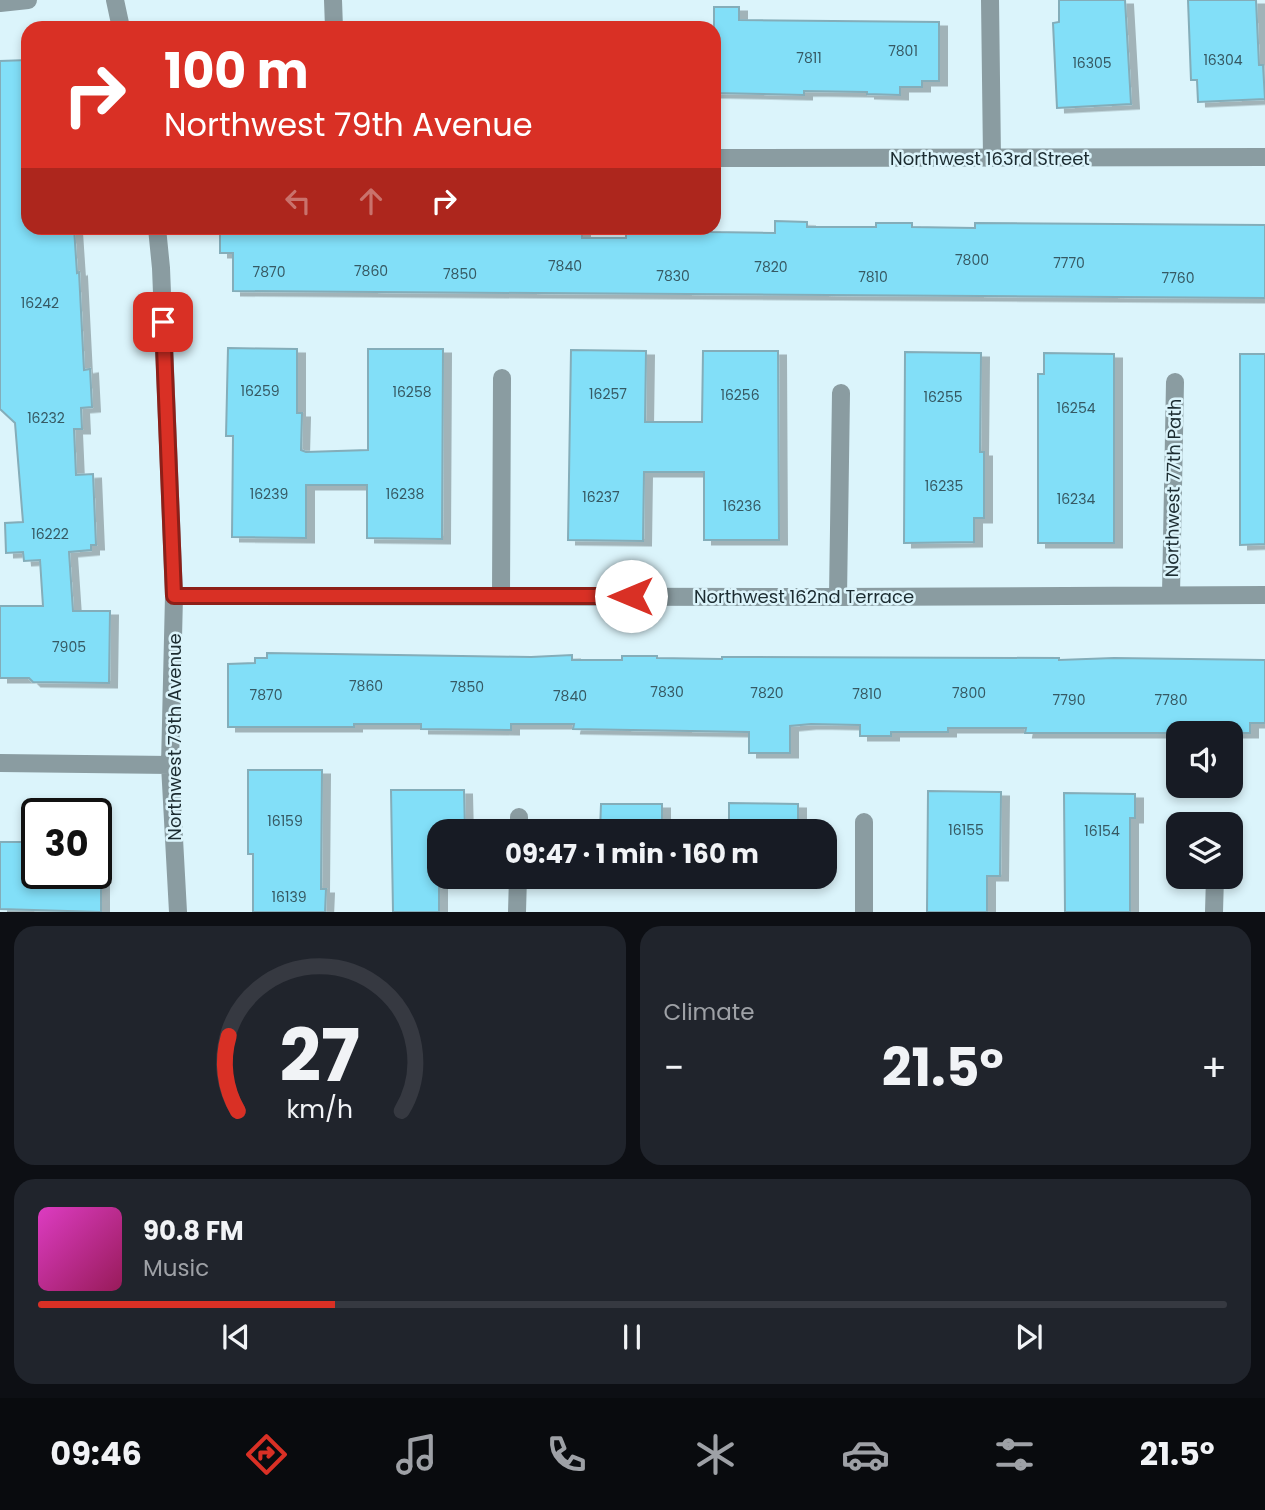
<!DOCTYPE html>
<html lang="en">
<head>
<meta charset="utf-8">
<style>
	body { margin:0; font-family:Poppins,sans-serif; background:#20242c; color:#f1f3f6; height:100vh; display:flex; flex-direction:column; font-size:26px; white-space:nowrap }
	* { box-sizing:border-box; margin:0 }
	p { font-size:23px; color:#9ea1a6 }
	.icon { flex:none; width:38px; height:38px; fill:none; stroke:currentColor; stroke-width:2; stroke-linecap:round; stroke-linejoin:round }
	.map { position:relative; height:912px; overflow:hidden }
	.sheet { display:flex; flex-direction:column; gap:14px; padding:14px; background:#0d0f14; flex:1 }
	.sheet>* { flex:none }
	.top-card { position:absolute; left:21px; top:21px; width:700px; height:214px; border-radius:21px; box-shadow:0 4px 10px #0003; background:#d93025; color:#fff; overflow:hidden }
	.buttons { position:absolute; left:1166px; top:721px; display:grid; gap:14px }
	.buttons a { display:grid; place-items:center; width:77px; height:77px; border-radius:14px; background:#171b24; box-shadow:0 4px 10px #0003; font-size:35px }
	.speed { position:absolute; left:21px; top:798px; display:flex; gap:14px; font-size:35px; font-weight:700; text-align:center }
	.speed>* { display:grid; place-content:center; width:91px; height:91px; border-radius:50%; background:#171b24; box-shadow:0 4px 10px #0003; line-height:1 }
	.speed .limit { border:4px solid #111; border-radius:10px; background:#fff; color:#111 }
	.pin { position:absolute; display:grid; place-items:center; width:60px; height:60px; color:#fff; margin:-30px; border-radius:14px; box-shadow:0 4px 10px #0006 }
	.me { position:absolute; width:77px; margin:-38px; rotate:270deg; stroke-linejoin:round; filter:drop-shadow(0 0 5px #0008) }
	.turn { display:flex; align-items:center; gap:24px; height:147px; padding:0 28px; font-size:32px }
	.turn .icon { width:91px; height:91px; stroke-width:2.5 }
	.turn b { display:block; font-size:49px; line-height:60px }
	.lanes { display:flex; align-items:center; height:66px; padding:0 28px; background:#0003; justify-content:center; gap:35px; direction:ltr }
	.lanes .off { opacity:.35 }
	.big { font-size:52px; font-weight:700; line-height:1.1 }
	.sheet .card { flex:1; display:flex; flex-direction:column; justify-content:center; gap:10px; min-width:0; padding:0 24px; border-radius:21px; background:#20242c }
	.sheet .dial { align-items:center; gap:0 }
	.dial svg { height:182px; overflow:visible; fill:none; stroke:#363941; stroke-width:7; stroke-linecap:round; text-anchor:middle }
	.dial text { fill:#f1f3f6; stroke:none }
	.song { display:flex; align-items:center; gap:21px }
	.cover { width:84px; height:84px; border-radius:10px; background:linear-gradient(135deg,hsl(310 70% 55%),hsl(330 70% 35%)) }
	.played { height:7px; border-radius:4px; background:linear-gradient(90deg,#d93025 25%,#363941 25%) }
	.keys { display:flex; justify-content:space-around; direction:ltr }
	.heat { display:flex; justify-content:space-between; align-items:center; font-size:38px; direction:ltr }
	.sheet .tiles { flex:1; display:grid; gap:14px; grid-template-columns:1fr 1fr }
	.card:last-child { grid-column:span 2 }
	.trip { position:absolute; left:427px; top:819px; width:410px; height:70px; border-radius:21px; background:#171b24; box-shadow:0 4px 10px #0003; font-weight:700; line-height:70px; text-align:center }
	.dock { display:flex; height:112px; justify-content:space-around; align-items:center; background:#090b0e; color:#9ea1a6 }
	.dock .icon { width:49px; height:49px }
	.dock .selected { color:#d93025 }
	.dock b { font-size:32px; color:#f1f3f6 }
	.map>svg:first-child { display:block }
</style>
</head>
<body>
<div class="map">
<svg width="1265" height="912" viewBox="0 0 1265 912">
	<defs>
		<filter id="shadow"><feDropShadow dx="8" dy="4.5" stdDeviation="0" flood-color="#0004"/></filter>
	</defs>
	<rect width="100%" height="100%" fill="#dbf4fb"/>
	<path fill="#82dff8" stroke="#84adb9" stroke-width="2" filter="url(#shadow)" d="M1059 0H1125L1131 104 1057 108 1053 23 1059 22Z
		M1188 0H1256L1259 65H1263L1265 99 1198 102 1197 80H1191Z
		M714 7H739V20L939 22V81H922V87H900V95L867 94V92L804 91V95L714 93Z
		M28 60V228H74L77 273 79 272 84 370 90 369 92 407 81 408 82 429H74L76 475 93 474 96 545H91V550L69 552 73 611H110L109 683 33 682 29 678H0V606H43L40 560 24 561 23 552 6 553 5 523 23 522 15 423 0 409V61Z
		M775 221 807 222V227H876V223H912V227L975 228V223L1265 225V298L233 291V253H220V228H563V231H582V238H626V228H712L711 232 775 233Z
		M228 348 297 349V413H302L301 450 306 452 368 450V349H443L442 539 367 538V485H306V538L232 537 233 436H226Z
		M571 350 646 351 645 422H702L703 351H778L779 540H704V472H644L643 541 568 540Z
		M905 352 981 353 980 452H984V518H974V542L904 543Z
		M1044 353 1114 354V543H1038V374H1044Z
		M1240 354H1265V544L1240 545Z
		M267 653 531 657 572 655V660H622V656H657V658L722 659V657L1059 658V660L1114 658 1265 660V723H1250V733H1025L1026 728H948V732H891V736H860V725L811 724 790 726V753H749V732L573 729 574 724H511V730L421 729V724H354V727H228V664L255 663V658H267Z
		M248 770H322L321 889H326L325 912H253V854H248Z
		M391 790H464L465 831H439V912H393Z
		M928 791 1001 792 1000 876H987V912H927Z
		M1064 793 1135 794V818H1130V912H1065Z
		M729 803 798 804V831H729Z
		M601 804H662V831H600Z
		M0 842H37V873H101V912L0 909Z"/>
	<g fill="none" stroke-linecap="round" stroke-linejoin="round">
		<path stroke="#8a9ca1" stroke-width="18" d="M115 0 121 28
			M333 0 334 28
			M990 0 992 158
			M0 3 28 0
			M714 158 1265 157
			M157 228 161 268 174 596 170 765 178 912
			M1171 594 1175 382
			M501 595 502 378
			M174 596 838 597 1265 595
			M838 597 841 393
			M0 763 170 765
			M864 822V912
			M519 831V817
			M517 912 518 877
			M1214 912 1215 877"/>
	</g>
	<g fill="none" stroke-linecap="round" stroke-linejoin="round">
		<defs>
			<path id="route" d="M163 322 174 596H631"/>
		</defs>
		<use href="#route" stroke="#8d1f18" stroke-width="18"/>
		<use href="#route" stroke="#d93025" stroke-width="12"/>
	</g>
	<g text-anchor="middle" dominant-baseline="central" stroke-width="5" stroke-linejoin="round" paint-order="stroke">
		<g font-size="14" fill="#365963">
			<text x="903" y="51">7801</text>
			<text x="809" y="58">7811</text>
			<text x="1223" y="60">16304</text>
			<text x="1092" y="63">16305</text>
			<text x="972" y="260">7800</text>
			<text x="1069" y="263">7770</text>
			<text x="565" y="266">7840</text>
			<text x="771" y="267">7820</text>
			<text x="371" y="271">7860</text>
			<text x="269" y="272">7870</text>
			<text x="460" y="274">7850</text>
			<text x="673" y="276">7830</text>
			<text x="873" y="277">7810</text>
			<text x="1178" y="278">7760</text>
			<text x="40" y="303">16242</text>
			<text x="260" y="391">16259</text>
			<text x="412" y="392">16258</text>
			<text x="608" y="394">16257</text>
			<text x="740" y="395">16256</text>
			<text x="943" y="397">16255</text>
			<text x="1076" y="408">16254</text>
			<text x="46" y="418">16232</text>
			<text x="944" y="486">16235</text>
			<text x="269" y="494">16239</text>
			<text x="405" y="494">16238</text>
			<text x="601" y="497">16237</text>
			<text x="1076" y="499">16234</text>
			<text x="742" y="506">16236</text>
			<text x="50" y="534">16222</text>
			<text x="69" y="647">7905</text>
			<text x="366" y="686">7860</text>
			<text x="467" y="687">7850</text>
			<text x="667" y="692">7830</text>
			<text x="767" y="693">7820</text>
			<text x="969" y="693">7800</text>
			<text x="867" y="694">7810</text>
			<text x="266" y="695">7870</text>
			<text x="570" y="696">7840</text>
			<text x="1069" y="700">7790</text>
			<text x="1171" y="700">7780</text>
			<text x="285" y="821">16159</text>
			<text x="966" y="830">16155</text>
			<text x="1102" y="831">16154</text>
			<text x="289" y="897">16139</text>
		</g>
		<g font-size="18" fill="#1c2c31" stroke="#dbf4fb">
			<text x="990" y="158">Northwest 163rd Street</text>
			<text transform="translate(1173 488) rotate(-89)">Northwest 77th Path</text>
			<text x="804" y="596">Northwest 162nd Terrace</text>
			<text transform="translate(174 737) rotate(-90)">Northwest 79th Avenue</text>
		</g>
	</g>
</svg>
<div class="buttons">
<a><svg class="icon" aria-label="sound" viewBox="0 0 24 24"><path d="M4 9h4l5-4v14l-5-4H4zM17 9q2 3 0 6"/></svg></a>
<a><svg class="icon" aria-label="layers" viewBox="0 0 24 24"><path d="M12 4l9 5-9 5-9-5zM3 14l9 5 9-5"/></svg></a>
</div>
<div class="speed"><div class="limit">30</div></div>
<div class="pin" style="left:163px;top:322px;background:#d93025"><svg class="icon" aria-label="arrive" viewBox="0 0 24 24"><path d="M6 21V4h12l-3 4 3 4H6"/></svg></div>
<svg class="me" style="left:631px;top:596px" viewBox="-20 -20 40 40"><circle r="19" fill="#fff"/><path d="M0-13L10 11 0 6-10 11z" fill="#d93025"/></svg>
<div class="trip">09:47 · 1 min · 160 m</div>
<div class="top-card">
<div class="turn"><svg class="icon" aria-label="right" viewBox="0 0 24 24"><path d="M7 20v-9h11M14 6l5 5-5 5"/></svg><div><b>100 m</b>Northwest 79th Avenue</div></div>
<div class="lanes"><svg class="icon off" aria-label="left" viewBox="0 0 24 24"><path d="M17 20v-9H6M10 6l-5 5 5 5"/></svg><svg class="icon off" aria-label="ahead" viewBox="0 0 24 24"><path d="M12 20V5M6 11l6-6 6 6"/></svg><svg class="icon" aria-label="right" viewBox="0 0 24 24"><path d="M7 20v-9h11M14 6l5 5-5 5"/></svg></div>
</div>
</div>
<section class="sheet">
<div class="tiles">
<div class="card dial"><svg viewBox="0 0 100 80">
<path d="M14 69A42 42 0 1 1 86 69"/>
<path d="M14 69A42 42 0 0 1 10 36" stroke="#d93025"/>
<text x="50" y="56" font-size="32" font-weight="700">27</text>
<text x="50" y="72" font-size="11">km/h</text>
</svg></div>
<div class="card"><p>Climate</p>
<div class="heat"><a>−</a><b class="big">21.5°</b><a>+</a></div>
</div>
<div class="card">
<div class="song"><i class="cover"></i><div><b>90.8 FM</b><p>Music</p></div></div>
<div class="played"></div>
<div class="keys"><svg class="icon" aria-label="previous" viewBox="0 0 24 24"><path d="M18 5L8 12l10 7zM5 5v14"/></svg><svg class="icon" aria-label="pause" viewBox="0 0 24 24"><path d="M8 5v14M16 5v14"/></svg><svg class="icon" aria-label="next" viewBox="0 0 24 24"><path d="M6 5l10 7-10 7zM19 5v14"/></svg></div>
</div>
</div>
</section>
<nav class="dock">
<b>09:46</b>
<svg class="icon selected" aria-label="directions" viewBox="0 0 24 24"><path d="M12 3l9 9-9 9-9-9zM9 14v-3h6M13 9l2 2-2 2"/></svg>
<svg class="icon" aria-label="music" viewBox="0 0 24 24"><path d="M9 18V5l10-2v13"/><circle cx="6" cy="18" r="3"/><circle cx="16" cy="16" r="3"/></svg>
<svg class="icon" aria-label="phone" viewBox="0 0 24 24"><path d="M5 4h4l2 5-3 2q2 4 5 5l2-3 5 2v4C11 20 4 13 5 4z"/></svg>
<svg class="icon" aria-label="climate" viewBox="0 0 24 24"><path d="M12 3v18M4 7l16 10M4 17L20 7"/></svg>
<svg class="icon" aria-label="car" viewBox="0 0 24 24"><path d="M5 17H2v-5l4-1 3-4h7l3 4 3 1v5h-3M9 17h6M6 11h13"/><circle cx="7" cy="17" r="2"/><circle cx="17" cy="17" r="2"/></svg>
<svg class="icon" aria-label="filters" viewBox="0 0 24 24"><path d="M4 7h16M4 17h16"/><circle cx="9" cy="7" r="2"/><circle cx="15" cy="17" r="2"/></svg>
<b>21.5°</b>
</nav>
</body>
</html>
